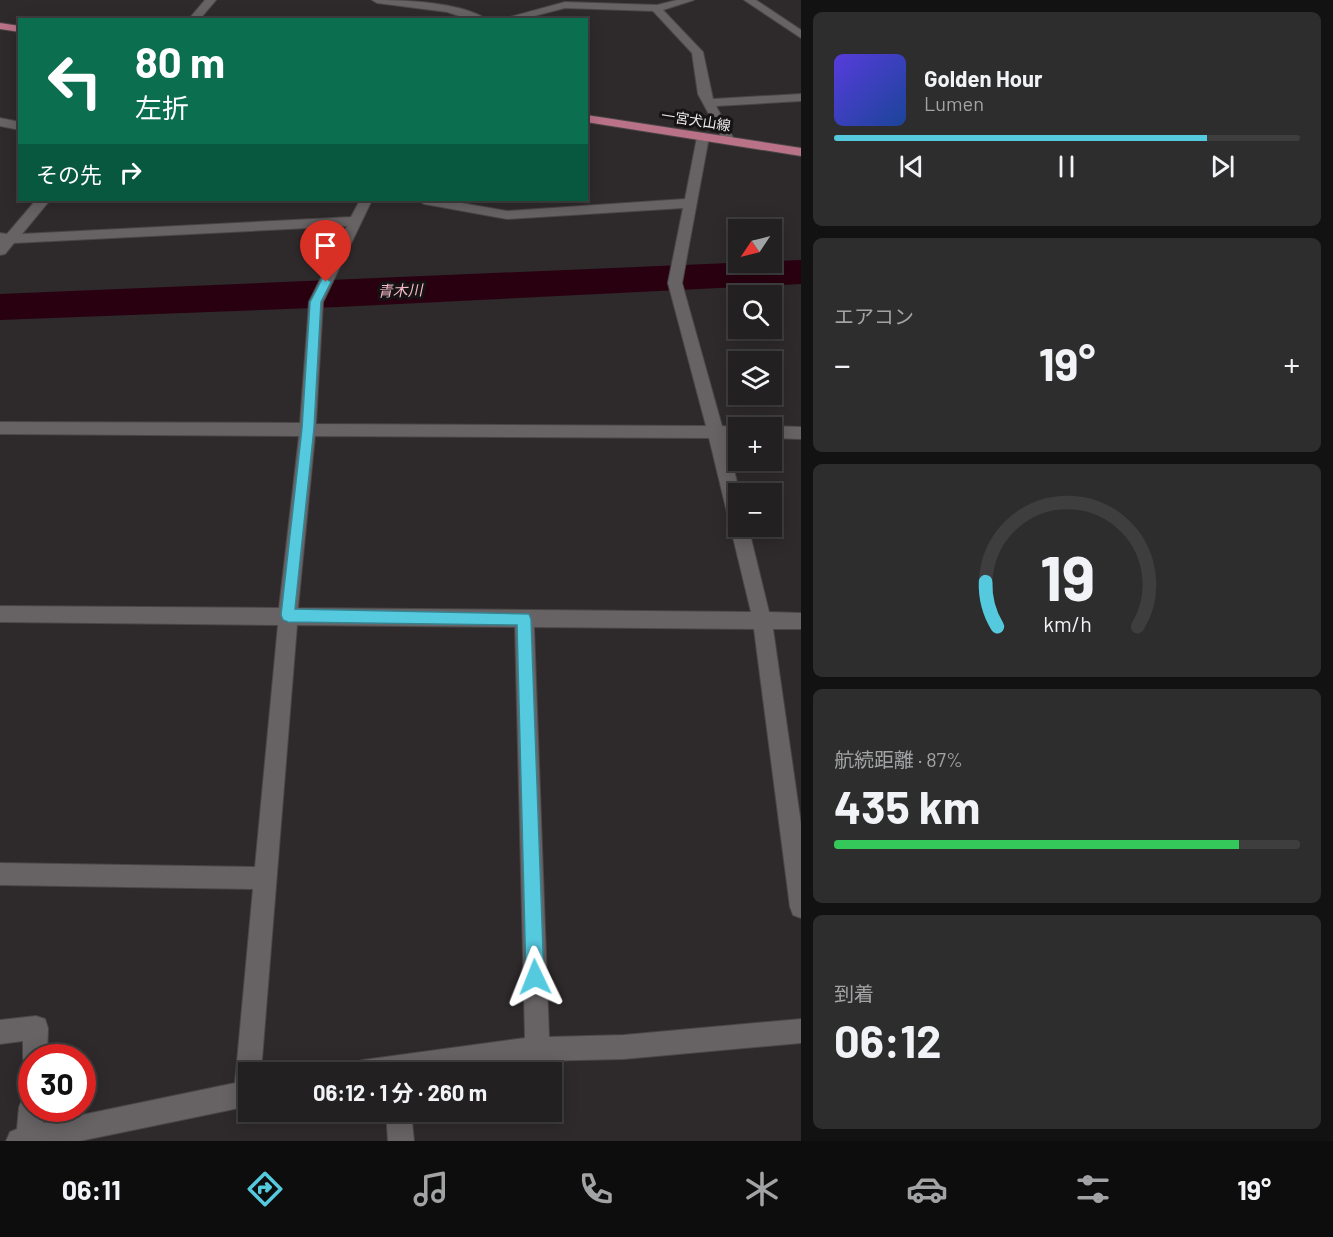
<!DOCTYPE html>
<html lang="ja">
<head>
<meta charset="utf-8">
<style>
	body { margin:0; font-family:Barlow,"Noto Sans JP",sans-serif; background:#2e2d2d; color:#f1f3f6; height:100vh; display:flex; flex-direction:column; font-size:22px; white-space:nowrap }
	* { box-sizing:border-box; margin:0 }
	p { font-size:20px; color:#a2a3a5 }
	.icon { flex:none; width:33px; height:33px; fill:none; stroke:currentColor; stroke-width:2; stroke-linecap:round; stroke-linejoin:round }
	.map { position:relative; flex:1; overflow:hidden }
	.side { display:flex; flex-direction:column; gap:12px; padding:12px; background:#131212; width:532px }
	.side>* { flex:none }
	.top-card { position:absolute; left:18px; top:18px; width:570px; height:183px; border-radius:0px; box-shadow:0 3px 15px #0003,0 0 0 2px #3f3e3e; background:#0b6e4f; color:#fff; overflow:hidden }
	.needle { width:39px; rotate:235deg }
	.tools { position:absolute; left:728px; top:219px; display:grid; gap:12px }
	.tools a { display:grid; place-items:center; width:54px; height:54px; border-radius:0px; background:#222020; box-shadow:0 3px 15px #0003,0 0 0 2px #3f3e3e; font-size:30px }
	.speed { position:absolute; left:18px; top:1044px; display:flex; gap:12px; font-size:30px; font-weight:700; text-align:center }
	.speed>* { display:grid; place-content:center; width:78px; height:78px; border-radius:50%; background:#222020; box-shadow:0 3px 15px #0003,0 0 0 2px #3f3e3e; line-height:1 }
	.speed .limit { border:9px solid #d22; background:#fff; color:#111 }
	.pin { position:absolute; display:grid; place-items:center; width:51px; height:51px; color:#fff; margin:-62px -26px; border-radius:50% 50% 50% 0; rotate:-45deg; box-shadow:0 0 6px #0007 }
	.pin .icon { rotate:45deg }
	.me { position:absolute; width:66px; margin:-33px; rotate:358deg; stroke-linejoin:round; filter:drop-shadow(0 0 4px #0008) }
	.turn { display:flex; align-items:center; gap:21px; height:126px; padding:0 18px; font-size:27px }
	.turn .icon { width:78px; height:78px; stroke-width:2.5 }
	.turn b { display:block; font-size:42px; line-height:51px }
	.then { display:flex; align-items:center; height:57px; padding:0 18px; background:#0003; gap:12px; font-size:22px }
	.big { font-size:45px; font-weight:700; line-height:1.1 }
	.side .card { flex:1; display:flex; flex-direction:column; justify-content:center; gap:9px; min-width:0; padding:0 21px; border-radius:9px; background:#2e2d2d }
	.side .dial { align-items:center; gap:0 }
	.dial svg { height:156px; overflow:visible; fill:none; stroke:#3f3e3e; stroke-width:7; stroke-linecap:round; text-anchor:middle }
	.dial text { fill:#f1f3f6; stroke:none }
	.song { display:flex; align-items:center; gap:18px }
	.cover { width:72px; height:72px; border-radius:9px; background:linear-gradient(135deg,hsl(250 70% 55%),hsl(220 70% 35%)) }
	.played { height:6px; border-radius:3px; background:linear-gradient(90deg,#55cadf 80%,#3f3e3e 80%) }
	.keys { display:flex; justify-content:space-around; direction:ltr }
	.heat { display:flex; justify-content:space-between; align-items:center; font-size:33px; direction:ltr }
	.charge { height:9px; border-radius:4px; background:linear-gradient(90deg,#34c759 87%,#3f3e3e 0) }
	.trip { position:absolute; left:238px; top:1062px; width:324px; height:60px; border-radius:0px; background:#222020; box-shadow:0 3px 15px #0003,0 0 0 2px #3f3e3e; font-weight:700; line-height:60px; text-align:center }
	.dock { display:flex; height:96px; justify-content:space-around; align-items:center; background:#0e0d0d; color:#a2a3a5 }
	.dock .icon { width:42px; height:42px }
	.dock .current { color:#55cadf }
	.dock b { font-size:27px; color:#f1f3f6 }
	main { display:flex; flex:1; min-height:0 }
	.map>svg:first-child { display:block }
</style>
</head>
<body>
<main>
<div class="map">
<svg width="801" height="1141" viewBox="0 0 801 1141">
	<rect width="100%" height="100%" fill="#2e2a2b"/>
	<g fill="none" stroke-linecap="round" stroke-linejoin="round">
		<path fill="#290010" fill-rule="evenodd" d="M801 260V284L338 307 0 320V294Z"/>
		<defs>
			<path id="minor" d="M205 0H216L199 20H188Z
				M372 0C403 0 462 2 488 20H471L447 12 377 3Z
				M677 0H694L663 10 703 52 713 99 801 94V101L716 106 735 141 733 144H725L698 94 692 53 653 11 565 8 519 20H499L565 2 657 5Z
				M744 0H756L801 30V38Z
				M0 118 20 122V130L0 126Z
				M703 133 709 137 682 283 722 426 743 428H738V438H726L740 494 738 526H748L769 612 801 613V629H773L801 824V918L793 915 790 907 754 629 534 627 549 1037 624 1035 801 1019V1043L624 1059 537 1061 452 1072H351L354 1063 363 1060 525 1038 515 627 297 625 261 1072H249V1106L80 1141H6L10 1132 17 1129 19 1107 23 1098 32 1095V1108H44L43 1123 235 1083 253 889 0 885V863L255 867 278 625 0 622V606L279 608 299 436 0 434V422L300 423 309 302 347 226 14 243 5 254 0 255V233L7 234 36 200H50L22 234 351 217 360 200H372L323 302 316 424 706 426 668 283 683 208 507 219 424 204 417 200H444L507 211 685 199 697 137ZM315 436 709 438 751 612 298 608Z
				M771 426 801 427V439L771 438V428H766Z
				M36 1016 45 1019 48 1028 47 1058H32V1069L26 1067 23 1058V1041L0 1044V1020Z
				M386 1112H411L414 1141H388Z"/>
			<path id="major" d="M0 23 20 26V32L0 29Z
				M586 115 801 148V156L586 122Z"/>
		</defs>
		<use href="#minor" stroke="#4a4647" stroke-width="2"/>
		<use href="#major" stroke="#4a4647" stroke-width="2"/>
		<use href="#minor" fill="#676263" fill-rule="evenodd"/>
		<use href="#major" fill="#b97288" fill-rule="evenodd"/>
	</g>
	<path fill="#55cadf" stroke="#378391" stroke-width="1.5" d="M326 278 331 282 321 302 314 428 295 609 529 614 531 619 544 977 541 984 535 986 528 984 526 977 517 625 288 622 283 620 281 615 302 428 310 302 322 279Z"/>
	<g text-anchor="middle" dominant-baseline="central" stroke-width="6" stroke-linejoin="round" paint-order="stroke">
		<g font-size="14" fill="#edebeb" stroke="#151313">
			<text transform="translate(696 120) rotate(9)">一宮犬山線</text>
		</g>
		<g font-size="15" font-style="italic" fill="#fabccd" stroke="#151313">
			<text transform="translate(400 290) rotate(-2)">青木川</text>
		</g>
	</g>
</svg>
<div class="tools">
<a><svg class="needle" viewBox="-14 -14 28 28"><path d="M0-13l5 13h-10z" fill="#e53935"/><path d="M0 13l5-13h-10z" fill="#a2a3a5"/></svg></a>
<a><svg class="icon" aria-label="search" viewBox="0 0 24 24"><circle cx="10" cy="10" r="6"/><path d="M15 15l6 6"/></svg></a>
<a><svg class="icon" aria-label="layers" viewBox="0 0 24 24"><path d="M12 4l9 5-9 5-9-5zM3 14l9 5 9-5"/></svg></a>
<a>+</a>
<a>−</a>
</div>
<div class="speed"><div class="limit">30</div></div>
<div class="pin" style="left:326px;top:282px;background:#d93025"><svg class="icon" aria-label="arrive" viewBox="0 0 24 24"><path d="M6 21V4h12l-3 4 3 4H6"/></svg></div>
<svg class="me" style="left:535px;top:977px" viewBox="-20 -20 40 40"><path d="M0-17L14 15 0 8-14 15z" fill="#55cadf" stroke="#fff" stroke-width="4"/></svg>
<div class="trip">06:12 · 1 分 · 260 m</div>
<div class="top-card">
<div class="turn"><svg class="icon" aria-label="left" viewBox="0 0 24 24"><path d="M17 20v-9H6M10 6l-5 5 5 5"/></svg><div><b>80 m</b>左折</div></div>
<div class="then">その先<svg class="icon" aria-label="right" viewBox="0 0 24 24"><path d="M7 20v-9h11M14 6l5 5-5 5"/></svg></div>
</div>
</div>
<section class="side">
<div class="card">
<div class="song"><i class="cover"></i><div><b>Golden Hour</b><p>Lumen</p></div></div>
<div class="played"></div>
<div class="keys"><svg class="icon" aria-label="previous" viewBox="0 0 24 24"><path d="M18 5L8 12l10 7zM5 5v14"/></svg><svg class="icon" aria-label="pause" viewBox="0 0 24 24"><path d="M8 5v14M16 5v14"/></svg><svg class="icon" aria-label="next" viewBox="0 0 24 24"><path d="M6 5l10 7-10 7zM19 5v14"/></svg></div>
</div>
<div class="card"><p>エアコン</p>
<div class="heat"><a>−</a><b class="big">19°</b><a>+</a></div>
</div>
<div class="card dial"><svg viewBox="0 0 100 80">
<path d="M14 69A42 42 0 1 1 86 69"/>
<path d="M14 69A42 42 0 0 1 8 46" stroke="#55cadf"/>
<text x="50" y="56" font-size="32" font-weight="700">19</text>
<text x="50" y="72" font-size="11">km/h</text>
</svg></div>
<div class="card"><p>航続距離 · 87%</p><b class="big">435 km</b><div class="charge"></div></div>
<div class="card"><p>到着</p><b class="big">06:12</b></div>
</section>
</main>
<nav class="dock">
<b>06:11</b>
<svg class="icon current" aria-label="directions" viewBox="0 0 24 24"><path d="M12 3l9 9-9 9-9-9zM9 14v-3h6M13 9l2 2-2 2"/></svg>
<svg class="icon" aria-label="music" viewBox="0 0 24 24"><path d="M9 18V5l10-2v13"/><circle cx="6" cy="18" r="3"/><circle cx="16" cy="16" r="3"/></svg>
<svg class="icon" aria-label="phone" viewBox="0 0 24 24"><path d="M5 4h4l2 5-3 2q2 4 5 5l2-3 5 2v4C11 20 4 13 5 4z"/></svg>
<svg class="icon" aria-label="climate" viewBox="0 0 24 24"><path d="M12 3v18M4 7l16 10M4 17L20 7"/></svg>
<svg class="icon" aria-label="car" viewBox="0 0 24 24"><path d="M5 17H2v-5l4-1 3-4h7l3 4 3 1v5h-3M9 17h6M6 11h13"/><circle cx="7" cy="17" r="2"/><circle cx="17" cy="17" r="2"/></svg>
<svg class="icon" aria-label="filters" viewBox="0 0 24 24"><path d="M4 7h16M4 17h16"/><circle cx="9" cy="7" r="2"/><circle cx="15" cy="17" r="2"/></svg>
<b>19°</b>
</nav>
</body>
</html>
